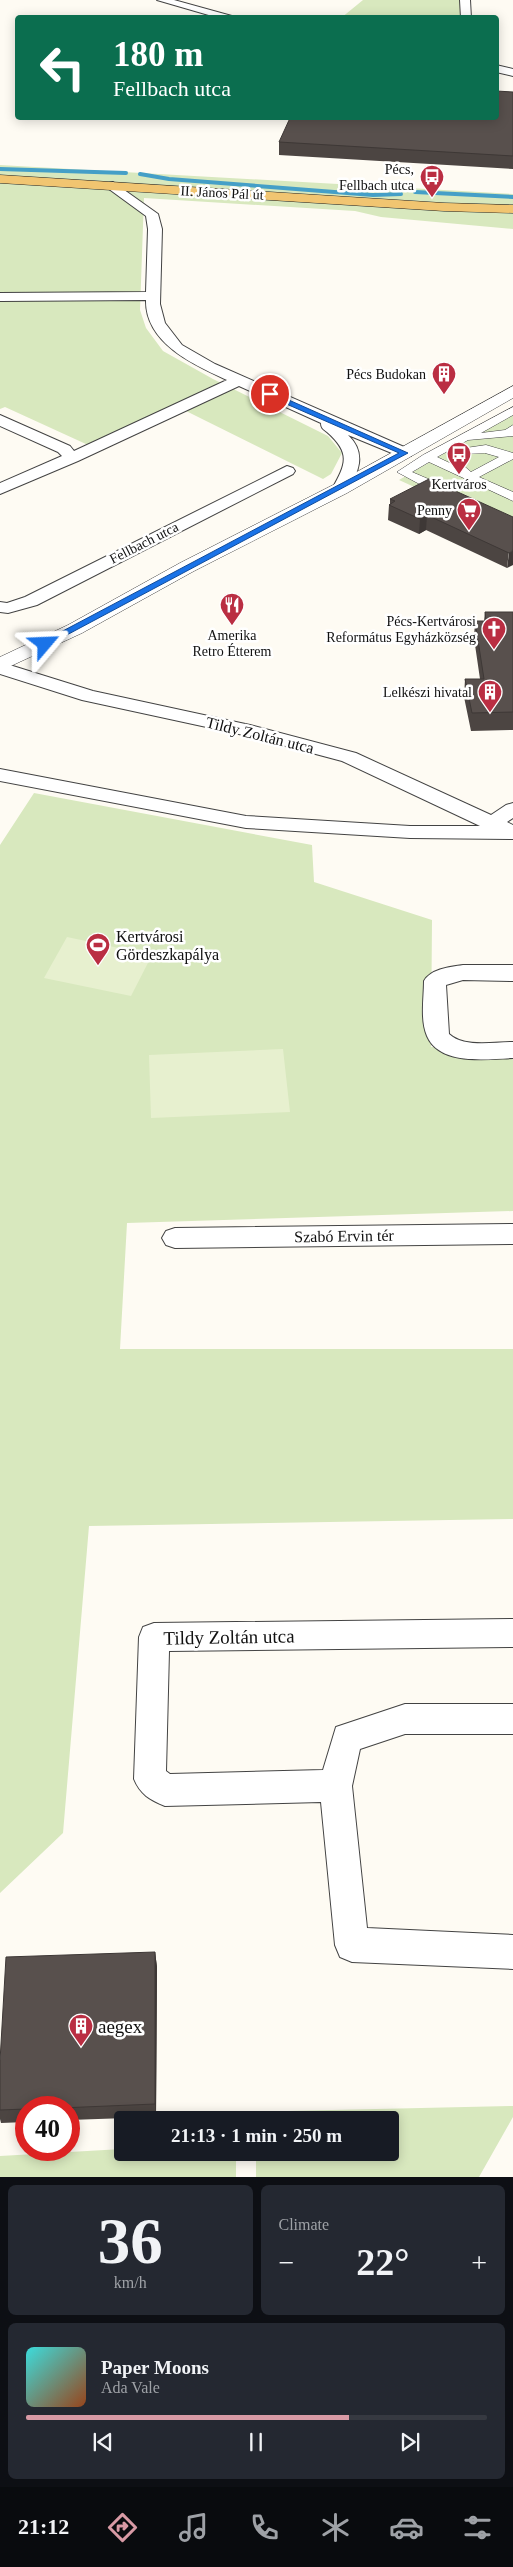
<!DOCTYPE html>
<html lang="en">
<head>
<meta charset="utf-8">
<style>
	body { margin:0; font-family:Georgia,serif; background:#242831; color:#f1f3f6; height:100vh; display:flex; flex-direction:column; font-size:19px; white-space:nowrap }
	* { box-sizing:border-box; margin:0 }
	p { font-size:16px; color:#9ea1a6 }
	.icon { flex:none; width:28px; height:28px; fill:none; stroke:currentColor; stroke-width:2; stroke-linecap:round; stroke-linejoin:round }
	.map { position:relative; height:2177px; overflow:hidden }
	.panel { display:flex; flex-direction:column; gap:8px; padding:8px; background:#0d0f14; flex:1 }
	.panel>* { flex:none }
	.top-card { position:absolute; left:15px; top:15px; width:484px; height:105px; border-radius:5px; box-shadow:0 2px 12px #0003; background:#0b6e4f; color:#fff; overflow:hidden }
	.speed { position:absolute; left:15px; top:2096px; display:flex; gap:10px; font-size:25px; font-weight:700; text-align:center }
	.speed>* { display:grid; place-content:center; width:65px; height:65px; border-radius:50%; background:#171b24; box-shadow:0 2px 12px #0003; line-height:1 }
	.speed .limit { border:8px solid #d22; background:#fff; color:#111 }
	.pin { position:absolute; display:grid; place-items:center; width:42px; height:42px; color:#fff; margin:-21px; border:2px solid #fff; border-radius:50%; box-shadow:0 1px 5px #0007 }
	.me { position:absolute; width:55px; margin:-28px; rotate:64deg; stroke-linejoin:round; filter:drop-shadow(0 0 4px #0008) }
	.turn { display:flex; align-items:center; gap:18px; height:105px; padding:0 15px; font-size:22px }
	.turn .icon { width:65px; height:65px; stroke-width:2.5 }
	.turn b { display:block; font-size:35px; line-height:42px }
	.big { font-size:38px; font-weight:700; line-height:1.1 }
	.panel .card { flex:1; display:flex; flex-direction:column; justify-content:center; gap:8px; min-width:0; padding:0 18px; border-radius:8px; background:#242831 }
	.panel .dial { align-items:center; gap:0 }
	.dial b { font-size:65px; line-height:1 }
	.song { display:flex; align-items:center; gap:15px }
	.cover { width:60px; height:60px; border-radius:8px; background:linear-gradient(135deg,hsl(180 70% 55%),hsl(20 70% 35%)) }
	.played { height:5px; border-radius:2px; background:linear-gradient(90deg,#d89aa5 70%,#363941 70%) }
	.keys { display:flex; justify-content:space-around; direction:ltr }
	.heat { display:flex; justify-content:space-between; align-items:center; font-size:28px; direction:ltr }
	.panel .tiles { flex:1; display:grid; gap:8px; grid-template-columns:1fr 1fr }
	.card:last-child { grid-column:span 2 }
	.trip { position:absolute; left:114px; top:2111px; width:285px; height:50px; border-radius:5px; background:#171b24; box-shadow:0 2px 12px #0003; font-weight:700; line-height:50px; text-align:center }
	.tabs { display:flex; height:80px; justify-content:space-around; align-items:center; background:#090b0e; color:#9ea1a6 }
	.tabs .icon { width:35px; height:35px }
	.tabs .active { color:#d89aa5 }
	.tabs b { font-size:22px; color:#f1f3f6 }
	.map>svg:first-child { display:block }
</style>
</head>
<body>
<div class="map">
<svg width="513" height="2177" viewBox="0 0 513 2177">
	<rect width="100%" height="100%" fill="#fefbf3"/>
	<path fill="#d8e8be" d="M363 0H462V17L341 18Z
		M0 165 513 194V229L381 217 355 211 144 198 140 310 146 328 163 351 213 379 328 436 342 453 331 474 323 479 184 410 99 450 5 407 0 409Z
		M513 413V532L399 480Z
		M34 793 312 845 314 882 432 920 431 1047 513 1050V1211L127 1223 120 1349H513V1519L89 1526 63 1833 0 1893V845Z
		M513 2106V2117L479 2177H256V2153L390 2152V2120H280L287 2111Z
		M122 2149V2152L236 2153V2177H0V2156Z"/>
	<path fill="#e7f0cf" d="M67 937 152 955 131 996 44 978Z
		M283 1049 290 1112 151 1118 149 1055Z"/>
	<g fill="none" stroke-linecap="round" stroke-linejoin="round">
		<path stroke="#459fc7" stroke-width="4" d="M0 169 126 173
			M140 174 169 179 373 195 401 194
			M415 192 513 197"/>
		<defs>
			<path id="pedestrian" d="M513 407V415L481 433 505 430 513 425V436L468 440 437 457 452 464V458L459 449 486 445 513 453V459L479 477 513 492V501L429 462 412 472 433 481V487H425L397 472 423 455ZM485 453 499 457 471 472 464 466V458L467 454Z"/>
			<path id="minor" d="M157 0H174L239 18H219Z
				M460 0H470L471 18H461Z
				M496 65 513 69V76L496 72Z
				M113 182 158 214 162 229 160 304 165 323 182 345 215 364 411 450 413 453 411 456H399L348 435C367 453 359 473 346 492H334L332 489C346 464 351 453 327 432 323 429 321 428 321 423L239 386 78 461 0 494V483L62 456 58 452 0 426V415L70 446 74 451 227 380C194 365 145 343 146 300L0 301V293L146 292 148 229 146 216 109 189 107 186 109 183Z
				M287 466 293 468 295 471 293 474 37 605 8 613 0 612V602L7 603 25 597Z
				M0 662 93 691 250 725 356 753 491 815 506 805 513 803V818L507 822 513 825V839L410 838 246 828 0 781V769L246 816 410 826H480L342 761 248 736 82 700 0 674Z
				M463 965H513V981L463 980 446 985 449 1034C464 1048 494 1042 513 1042V1058C487 1059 440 1066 427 1036 420 1020 424 998 424 981 431 969 449 967 463 965Z
				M513 1224V1244L175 1248 166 1245 162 1238 166 1231 175 1228Z
				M513 1619V1647L169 1651 166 1771 170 1774 323 1770 336 1727 405 1704H513V1734H405L360 1749 352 1786 367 1928 513 1935V1969L352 1962 340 1957 335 1945 321 1802 165 1806C150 1800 140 1794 134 1779L139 1637 143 1627 154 1623Z"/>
			<path id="tertiary" d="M513 386V398L347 493 194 571 82 633 0 671V657L68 625 180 563 333 485Z"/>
			<path id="primary" d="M0 175 444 203 513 205V213L444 211 0 183Z"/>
		</defs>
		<use href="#pedestrian" stroke="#434343" stroke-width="1"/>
		<use href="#minor" stroke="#434343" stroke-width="2"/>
		<use href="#tertiary" stroke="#434343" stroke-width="1"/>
		<use href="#primary" stroke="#212121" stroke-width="1"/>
		<use href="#pedestrian" fill="#fff" fill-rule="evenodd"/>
		<use href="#minor" fill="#fff" fill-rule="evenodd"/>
		<use href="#tertiary" fill="#fff" fill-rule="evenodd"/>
		<use href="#primary" fill="#f1c571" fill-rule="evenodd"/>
	</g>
	<path fill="#4c4542" d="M513 92V169L279 155V142Z
		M390 499 513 517 507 568 426 530 419 534 388 520 389 505 390 504Z
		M485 612H513V730L471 731 464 697 465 679H480L474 638 475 621H484Z
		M155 1952 157 1967 156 2117 69 2120V2108H26V2122L1 2123 0 2119V2061Z"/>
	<path fill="#3e3836" d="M427 515 426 530 419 534 420 519Z
		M513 550V565L507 568 509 553Z
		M155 1952 157 1967 156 2117 155 2104Z"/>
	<path fill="#58504d" stroke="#3e3836" d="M496 91 513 92V156L279 142 290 118H496Z
		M429 479 513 517V550L509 553 427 515 420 519 389 505 395 501 390 499Z
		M485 612H513V712L472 713 465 679H484L475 621H486Z
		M155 1952V2104L60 2108H26V2109L0 2110V2061L6 1957Z"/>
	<path fill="#1a73e8" stroke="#114b97" d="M268 393H273L408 453 48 645H42V642L399 453 268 396Z"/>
	<defs>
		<symbol id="bus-pin" viewBox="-11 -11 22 30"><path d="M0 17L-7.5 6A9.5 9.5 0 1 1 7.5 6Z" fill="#ba2e42" stroke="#fff"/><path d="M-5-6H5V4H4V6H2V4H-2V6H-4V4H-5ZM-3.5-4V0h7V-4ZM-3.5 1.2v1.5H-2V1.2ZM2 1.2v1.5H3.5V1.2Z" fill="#fff"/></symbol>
		<symbol id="building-pin" viewBox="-11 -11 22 30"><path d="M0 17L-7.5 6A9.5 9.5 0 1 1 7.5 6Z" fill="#ba2e42" stroke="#fff"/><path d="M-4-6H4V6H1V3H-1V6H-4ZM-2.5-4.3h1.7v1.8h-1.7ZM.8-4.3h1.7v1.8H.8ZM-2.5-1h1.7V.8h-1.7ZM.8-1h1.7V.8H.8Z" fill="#fff"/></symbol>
		<symbol id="supermarket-pin" viewBox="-11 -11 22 30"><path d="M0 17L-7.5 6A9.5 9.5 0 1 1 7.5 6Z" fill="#ba2e42" stroke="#fff"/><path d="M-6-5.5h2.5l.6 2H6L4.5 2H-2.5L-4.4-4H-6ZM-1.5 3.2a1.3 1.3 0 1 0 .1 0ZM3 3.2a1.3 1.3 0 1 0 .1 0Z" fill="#fff"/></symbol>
		<symbol id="restaurant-pin" viewBox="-11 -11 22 30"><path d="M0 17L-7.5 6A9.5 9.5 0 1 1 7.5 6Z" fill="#ba2e42" stroke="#fff"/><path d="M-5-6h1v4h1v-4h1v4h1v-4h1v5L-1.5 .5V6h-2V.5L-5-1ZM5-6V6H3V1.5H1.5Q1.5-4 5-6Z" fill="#fff"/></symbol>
		<symbol id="church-pin" viewBox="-11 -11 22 30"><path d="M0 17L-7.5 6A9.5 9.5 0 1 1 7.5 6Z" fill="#ba2e42" stroke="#fff"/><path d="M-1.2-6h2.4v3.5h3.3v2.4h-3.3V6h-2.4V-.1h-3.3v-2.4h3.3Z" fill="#fff"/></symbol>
		<symbol id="stadium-pin" viewBox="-11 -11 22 30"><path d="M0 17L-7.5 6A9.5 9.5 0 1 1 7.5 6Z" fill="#ba2e42" stroke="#fff"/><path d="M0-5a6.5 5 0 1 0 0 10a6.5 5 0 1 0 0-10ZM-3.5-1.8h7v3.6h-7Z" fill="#fff"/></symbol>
	</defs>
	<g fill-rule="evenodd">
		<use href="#bus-pin" x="418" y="163" width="28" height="38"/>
		<use href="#building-pin" x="430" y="360" width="28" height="38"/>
		<use href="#bus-pin" x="445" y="440" width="28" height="38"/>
		<use href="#supermarket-pin" x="455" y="496" width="28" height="38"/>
		<use href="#restaurant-pin" x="218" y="591" width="28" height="38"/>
		<use href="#church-pin" x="480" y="615" width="28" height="38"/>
		<use href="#building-pin" x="476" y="678" width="28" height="38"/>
		<use href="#stadium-pin" x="84" y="931" width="28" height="38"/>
		<use href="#building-pin" x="67" y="2012" width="28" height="38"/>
	</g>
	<g text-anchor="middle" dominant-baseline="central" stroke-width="5" stroke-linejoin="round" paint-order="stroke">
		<g font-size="14" fill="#101010" stroke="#fff" text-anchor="end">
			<text x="414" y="169">Pécs,<tspan x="414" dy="16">Fellbach utca</tspan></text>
			<text x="426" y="374">Pécs Budokan</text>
			<text x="459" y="484" text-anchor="middle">Kertváros</text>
			<text x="452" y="510">Penny</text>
			<text x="476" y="621">Pécs-Kertvárosi<tspan x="476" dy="16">Református Egyházközség</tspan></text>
			<text x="232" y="635" text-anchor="middle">Amerika<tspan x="232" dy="16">Retro Étterem</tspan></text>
			<text x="472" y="692">Lelkészi hivatal</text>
		</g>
		<g font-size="14" fill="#101010" stroke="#fff">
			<text transform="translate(222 193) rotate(3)">II. János Pál út</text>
			<text transform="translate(144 543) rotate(-27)">Fellbach utca</text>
		</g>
		<g font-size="16" fill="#101010" stroke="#fff">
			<text transform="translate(260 735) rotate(14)">Tildy Zoltán utca</text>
			<text transform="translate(344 1236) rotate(-1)">Szabó Ervin tér</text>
		</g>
		<g font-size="16" fill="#101010" stroke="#fff" text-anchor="start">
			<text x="116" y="936">Kertvárosi<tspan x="116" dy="18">Gördeszkapálya</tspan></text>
		</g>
		<g font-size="19" fill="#101010" stroke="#fff">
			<text transform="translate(229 1637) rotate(-1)">Tildy Zoltán utca</text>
		</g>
		<g font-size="19" fill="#101010" stroke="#fff" text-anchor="start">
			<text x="98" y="2026">aegex</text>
		</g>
	</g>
</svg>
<div class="speed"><div class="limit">40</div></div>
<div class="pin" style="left:270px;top:394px;background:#d93025"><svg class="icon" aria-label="arrive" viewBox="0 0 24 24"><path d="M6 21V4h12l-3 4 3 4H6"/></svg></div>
<svg class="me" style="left:45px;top:644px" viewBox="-20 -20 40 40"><path d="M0-17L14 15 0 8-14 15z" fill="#1a73e8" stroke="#fff" stroke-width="4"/></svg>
<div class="trip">21:13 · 1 min · 250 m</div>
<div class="top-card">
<div class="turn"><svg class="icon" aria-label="left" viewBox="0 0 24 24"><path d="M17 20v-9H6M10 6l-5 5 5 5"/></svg><div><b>180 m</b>Fellbach utca</div></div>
</div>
</div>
<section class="panel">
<div class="tiles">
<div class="card dial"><b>36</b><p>km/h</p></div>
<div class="card"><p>Climate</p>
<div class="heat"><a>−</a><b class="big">22°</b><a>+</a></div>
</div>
<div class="card">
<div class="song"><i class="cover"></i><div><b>Paper Moons</b><p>Ada Vale</p></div></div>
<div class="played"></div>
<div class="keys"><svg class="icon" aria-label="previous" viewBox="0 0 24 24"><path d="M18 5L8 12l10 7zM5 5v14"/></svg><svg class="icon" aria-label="pause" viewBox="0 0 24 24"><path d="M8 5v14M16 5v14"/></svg><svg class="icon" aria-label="next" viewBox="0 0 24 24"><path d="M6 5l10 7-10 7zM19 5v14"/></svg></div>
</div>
</div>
</section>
<nav class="tabs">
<b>21:12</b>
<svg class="icon active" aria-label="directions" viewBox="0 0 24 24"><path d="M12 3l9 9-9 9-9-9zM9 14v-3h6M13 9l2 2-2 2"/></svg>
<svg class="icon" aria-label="music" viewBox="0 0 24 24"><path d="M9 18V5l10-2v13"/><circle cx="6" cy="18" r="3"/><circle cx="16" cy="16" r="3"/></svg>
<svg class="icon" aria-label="phone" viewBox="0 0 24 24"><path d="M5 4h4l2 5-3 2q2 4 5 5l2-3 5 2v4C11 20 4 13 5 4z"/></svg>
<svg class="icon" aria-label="climate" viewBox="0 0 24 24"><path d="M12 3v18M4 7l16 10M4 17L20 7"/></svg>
<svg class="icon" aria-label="car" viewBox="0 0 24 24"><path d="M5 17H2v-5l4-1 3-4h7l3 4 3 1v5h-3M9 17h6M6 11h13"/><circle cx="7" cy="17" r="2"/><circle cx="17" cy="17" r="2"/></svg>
<svg class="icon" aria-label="filters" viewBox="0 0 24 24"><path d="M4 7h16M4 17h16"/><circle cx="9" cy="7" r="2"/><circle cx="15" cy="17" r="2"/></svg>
</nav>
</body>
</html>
